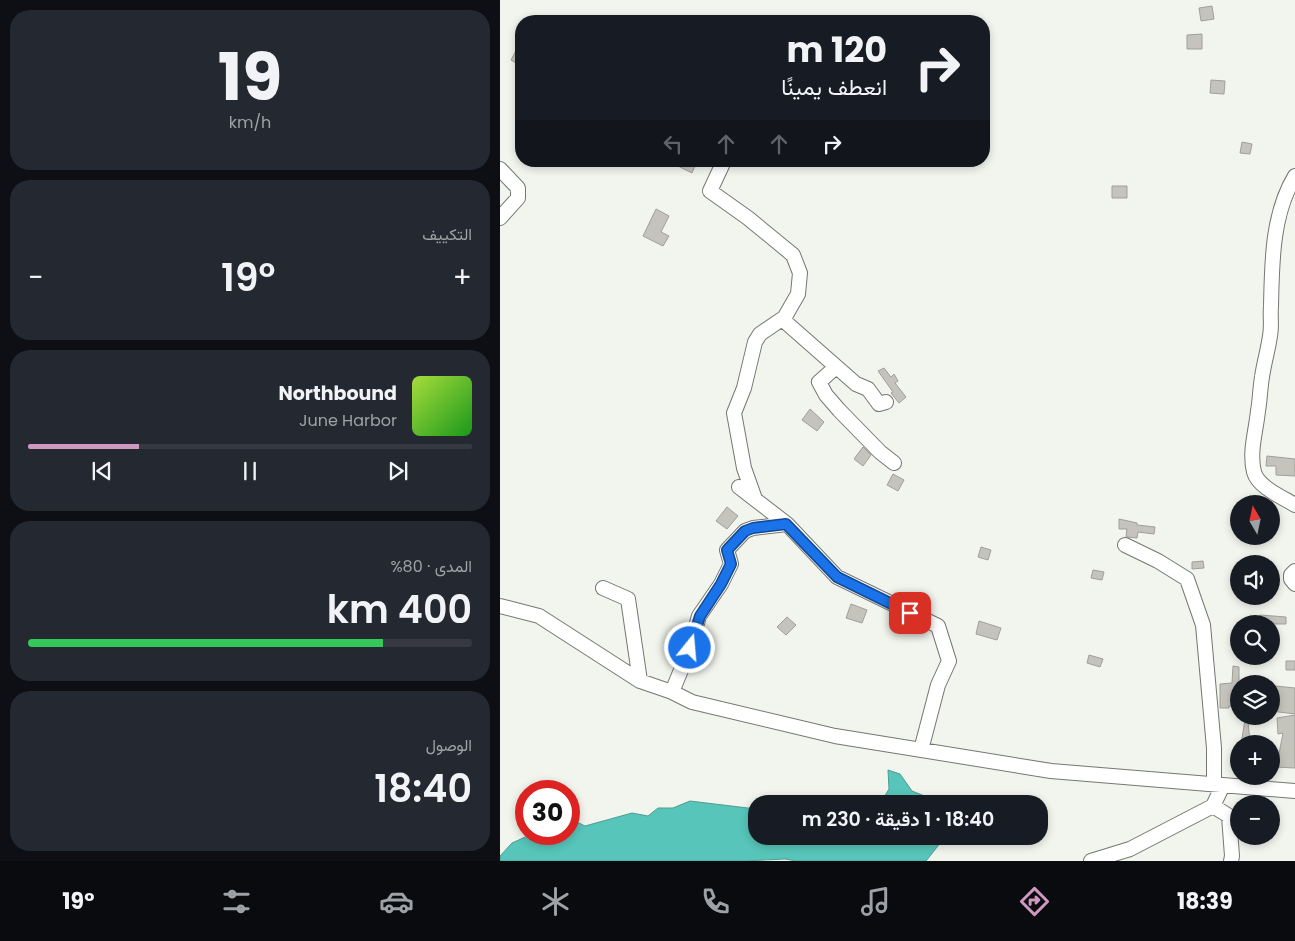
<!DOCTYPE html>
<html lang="ar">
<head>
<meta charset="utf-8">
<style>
	body { margin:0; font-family:Poppins,Vazirmatn,sans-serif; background:#242831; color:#f1f3f6; direction:rtl; height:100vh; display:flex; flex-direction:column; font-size:19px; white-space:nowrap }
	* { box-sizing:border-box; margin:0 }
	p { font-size:16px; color:#9ea1a6 }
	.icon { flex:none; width:28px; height:28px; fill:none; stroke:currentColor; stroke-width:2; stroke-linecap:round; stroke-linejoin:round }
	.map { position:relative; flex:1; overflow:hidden; direction:ltr }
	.sheet { display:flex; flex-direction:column; gap:10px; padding:10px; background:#0d0f14; width:500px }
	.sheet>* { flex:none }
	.hud { position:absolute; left:15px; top:15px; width:475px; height:152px; border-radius:20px; box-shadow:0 2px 8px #0003; direction:rtl; background:#171b24; color:#f1f3f6; overflow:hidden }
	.needle { width:32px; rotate:351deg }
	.tools { position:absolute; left:730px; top:495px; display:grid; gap:10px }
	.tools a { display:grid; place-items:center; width:50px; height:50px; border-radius:50%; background:#171b24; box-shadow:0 2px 8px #0003; font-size:25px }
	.speed { position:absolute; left:15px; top:780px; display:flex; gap:10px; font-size:25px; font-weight:700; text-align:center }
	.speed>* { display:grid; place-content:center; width:65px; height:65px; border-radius:50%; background:#171b24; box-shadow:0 2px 8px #0003; line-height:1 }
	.speed .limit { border:8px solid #d22; background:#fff; color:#111 }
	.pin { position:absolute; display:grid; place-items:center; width:42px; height:42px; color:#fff; margin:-21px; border-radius:10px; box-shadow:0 2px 8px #0006 }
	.me { position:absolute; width:55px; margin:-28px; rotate:17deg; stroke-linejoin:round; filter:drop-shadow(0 0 4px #0008) }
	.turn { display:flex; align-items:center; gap:18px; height:105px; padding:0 20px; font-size:22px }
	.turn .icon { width:65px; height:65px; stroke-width:2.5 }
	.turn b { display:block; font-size:35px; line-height:42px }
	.lanes { display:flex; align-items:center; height:48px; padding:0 20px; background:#0003; justify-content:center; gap:25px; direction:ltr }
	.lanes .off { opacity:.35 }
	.big { font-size:38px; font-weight:600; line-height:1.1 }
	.sheet .tile { flex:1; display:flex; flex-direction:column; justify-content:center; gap:8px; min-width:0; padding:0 18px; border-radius:20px; background:#242831 }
	.sheet .dial { align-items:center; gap:0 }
	.dial b { font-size:65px; line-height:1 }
	.song { display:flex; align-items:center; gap:15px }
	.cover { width:60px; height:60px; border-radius:8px; background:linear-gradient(135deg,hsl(80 70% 55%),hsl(120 70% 35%)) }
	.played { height:5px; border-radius:2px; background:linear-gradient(90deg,#ce98c1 25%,#363941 25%) }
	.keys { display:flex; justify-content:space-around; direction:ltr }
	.heat { display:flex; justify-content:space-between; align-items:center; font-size:28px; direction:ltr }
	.charge { height:8px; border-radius:4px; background:linear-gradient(90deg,#34c759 80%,#363941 0) }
	.trip { position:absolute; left:248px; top:795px; width:300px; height:50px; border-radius:20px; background:#171b24; box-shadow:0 2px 8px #0003; font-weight:600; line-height:50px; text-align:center; direction:rtl }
	.tab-bar { display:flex; height:80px; justify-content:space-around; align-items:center; background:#090b0e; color:#9ea1a6 }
	.tab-bar .icon { width:35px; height:35px }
	.tab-bar .current { color:#ce98c1 }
	.tab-bar b { font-size:22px; color:#f1f3f6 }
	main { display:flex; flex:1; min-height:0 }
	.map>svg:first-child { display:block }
</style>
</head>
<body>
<main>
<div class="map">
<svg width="795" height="861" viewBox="0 0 795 861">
	<rect width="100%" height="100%" fill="#f1f5ed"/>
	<path fill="#57c5b9" stroke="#4f9c93" d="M388 770 400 774 412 791 437 801 438 804H380L389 789Z
		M190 801 256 809V836H445V837L426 861H296L285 859 244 861H0V856L12 843 32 834H69V818L85 826 132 813 148 816 158 808H173Z"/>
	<path fill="#c5c4bc" stroke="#a19f98" d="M712 6 714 19 701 21 699 8Z
		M702 34V49H687V35Z
		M21 41V66L11 60Z
		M711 80 725 81 724 94 710 93Z
		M742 142 752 144 750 154 740 153Z
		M168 161H197L192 173Z
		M612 186H627V198H612Z
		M156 209 169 216 161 232 169 236 163 246 143 236Z
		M384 368 391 377 394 374 398 381 395 383 406 397 399 403 391 393 393 392 378 371Z
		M310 409 324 422 317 431 302 420Z
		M363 447 371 455 363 466 354 459Z
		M767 456 795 459V476L776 475V466H766Z
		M393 474 404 480 398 491 387 485Z
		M227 507 238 516 227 529 216 521Z
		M619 519 637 523V525L655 527 654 534 638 532 637 538 626 537 627 529H619Z
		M481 547 491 550 488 560 478 557Z
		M703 561 704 568 692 569V562Z
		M593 570 604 572 602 580 591 578Z
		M351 604 367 610 362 623 346 618Z
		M760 615 786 617V624H760Z
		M287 617 296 625 286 635 277 627Z
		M479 621 501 628 497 640 476 634Z
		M589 655 603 659 600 667 587 663Z
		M786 661H795V670H786Z
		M733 666 739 667V707L729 706V708H720V684L732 683Z
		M775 686 795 688V714L771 711V687H775Z
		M795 715V768L775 767 776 759H778L783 733 778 734 777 718Z
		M745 720H748L750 744H741Z"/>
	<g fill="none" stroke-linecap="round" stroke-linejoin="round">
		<defs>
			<path id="minor" d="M224 161 210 191 248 218 293 255 300 273 298 294 283 320
				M0 169 18 188V198L0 218
				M795 176C772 214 772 262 771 306 770 316 772 326 770 336 768 350 764 363 762 377 760 389 760 400 758 411 756 431 749 452 754 472 758 487 782 497 795 505
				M336 367 319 382 326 395 339 410 380 452 394 463
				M255 499 244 468 234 413 244 388 255 342 260 334 282 319 356 384 368 389 379 404 386 402
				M287 524 337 577 438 626 449 661 438 685 421 750
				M625 545 658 561 687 579 703 625 714 748V784
				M795 571 791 575V579L795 584
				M103 588 128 599 140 681
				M0 606 39 616 140 681 172 692 192 702 335 736 551 771 795 791
				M172 692 190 648 199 616 221 584 231 564 227 550 245 531 253 528 287 524 239 487
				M713 806 729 816 732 856 731 861
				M591 861 630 849 713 806 723 785"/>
		</defs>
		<use href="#minor" stroke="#757871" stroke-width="16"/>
		<use href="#minor" stroke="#fff" stroke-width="14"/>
	</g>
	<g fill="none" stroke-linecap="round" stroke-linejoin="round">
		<defs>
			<path id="route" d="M190 648 200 616 221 584 231 564 227 550 245 531 253 528 286 524 337 577 410 613"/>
		</defs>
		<use href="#route" stroke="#114b97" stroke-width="12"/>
		<use href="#route" stroke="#1a73e8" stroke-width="9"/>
	</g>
</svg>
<div class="tools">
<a><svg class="needle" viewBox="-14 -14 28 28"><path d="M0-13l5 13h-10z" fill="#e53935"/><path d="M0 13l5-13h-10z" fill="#9ea1a6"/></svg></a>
<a><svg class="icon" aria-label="sound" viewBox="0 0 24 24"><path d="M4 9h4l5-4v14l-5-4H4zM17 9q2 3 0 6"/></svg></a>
<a><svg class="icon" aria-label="search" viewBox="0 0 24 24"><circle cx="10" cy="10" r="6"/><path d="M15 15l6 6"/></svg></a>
<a><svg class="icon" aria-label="layers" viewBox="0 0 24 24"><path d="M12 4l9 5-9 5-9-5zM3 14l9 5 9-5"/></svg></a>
<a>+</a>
<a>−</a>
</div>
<div class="speed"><div class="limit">30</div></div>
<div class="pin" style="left:410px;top:613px;background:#d93025"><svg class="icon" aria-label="arrive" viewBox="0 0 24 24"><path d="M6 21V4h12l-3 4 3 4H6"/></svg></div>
<svg class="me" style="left:190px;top:648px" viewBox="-20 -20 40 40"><circle r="17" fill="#1a73e8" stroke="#fff" stroke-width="3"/><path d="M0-11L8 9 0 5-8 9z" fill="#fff"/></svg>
<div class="trip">18:40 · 1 دقيقة · 230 m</div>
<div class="hud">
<div class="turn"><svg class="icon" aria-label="right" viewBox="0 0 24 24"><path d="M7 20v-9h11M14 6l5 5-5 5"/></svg><div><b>120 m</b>انعطف يمينًا</div></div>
<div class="lanes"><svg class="icon off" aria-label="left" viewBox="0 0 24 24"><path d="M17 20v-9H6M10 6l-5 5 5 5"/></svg><svg class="icon off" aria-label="ahead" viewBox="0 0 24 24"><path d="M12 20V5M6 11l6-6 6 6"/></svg><svg class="icon off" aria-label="ahead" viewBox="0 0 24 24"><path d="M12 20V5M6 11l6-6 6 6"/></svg><svg class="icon" aria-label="right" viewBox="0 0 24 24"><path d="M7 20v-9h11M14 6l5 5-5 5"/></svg></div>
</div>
</div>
<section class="sheet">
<div class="tile dial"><b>19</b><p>km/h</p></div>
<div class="tile"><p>التكييف</p>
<div class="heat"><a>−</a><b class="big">19°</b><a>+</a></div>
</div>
<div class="tile">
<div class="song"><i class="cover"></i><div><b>Northbound</b><p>June Harbor</p></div></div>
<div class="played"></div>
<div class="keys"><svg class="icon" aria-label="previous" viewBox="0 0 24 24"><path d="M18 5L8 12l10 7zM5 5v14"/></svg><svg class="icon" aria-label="pause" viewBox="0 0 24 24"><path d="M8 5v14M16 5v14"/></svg><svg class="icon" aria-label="next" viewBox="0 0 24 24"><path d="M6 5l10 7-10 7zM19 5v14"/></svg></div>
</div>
<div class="tile"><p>المدى · 80%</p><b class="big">400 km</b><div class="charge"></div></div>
<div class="tile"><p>الوصول</p><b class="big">18:40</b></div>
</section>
</main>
<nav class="tab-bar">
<b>18:39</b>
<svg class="icon current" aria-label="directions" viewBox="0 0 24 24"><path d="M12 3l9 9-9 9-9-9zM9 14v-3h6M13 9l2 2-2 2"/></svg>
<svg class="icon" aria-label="music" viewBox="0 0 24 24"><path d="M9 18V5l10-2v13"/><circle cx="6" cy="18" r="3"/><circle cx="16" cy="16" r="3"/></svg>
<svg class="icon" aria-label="phone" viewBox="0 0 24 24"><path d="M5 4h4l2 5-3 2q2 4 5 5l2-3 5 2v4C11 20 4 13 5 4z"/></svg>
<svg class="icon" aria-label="climate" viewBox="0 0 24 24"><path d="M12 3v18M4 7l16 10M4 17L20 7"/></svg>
<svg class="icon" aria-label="car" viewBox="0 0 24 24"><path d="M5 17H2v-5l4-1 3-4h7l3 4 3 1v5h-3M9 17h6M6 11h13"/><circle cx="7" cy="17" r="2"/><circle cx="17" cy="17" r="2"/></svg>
<svg class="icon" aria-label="filters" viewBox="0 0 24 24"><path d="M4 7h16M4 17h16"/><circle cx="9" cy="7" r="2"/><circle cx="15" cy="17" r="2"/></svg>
<b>19°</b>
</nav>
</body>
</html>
